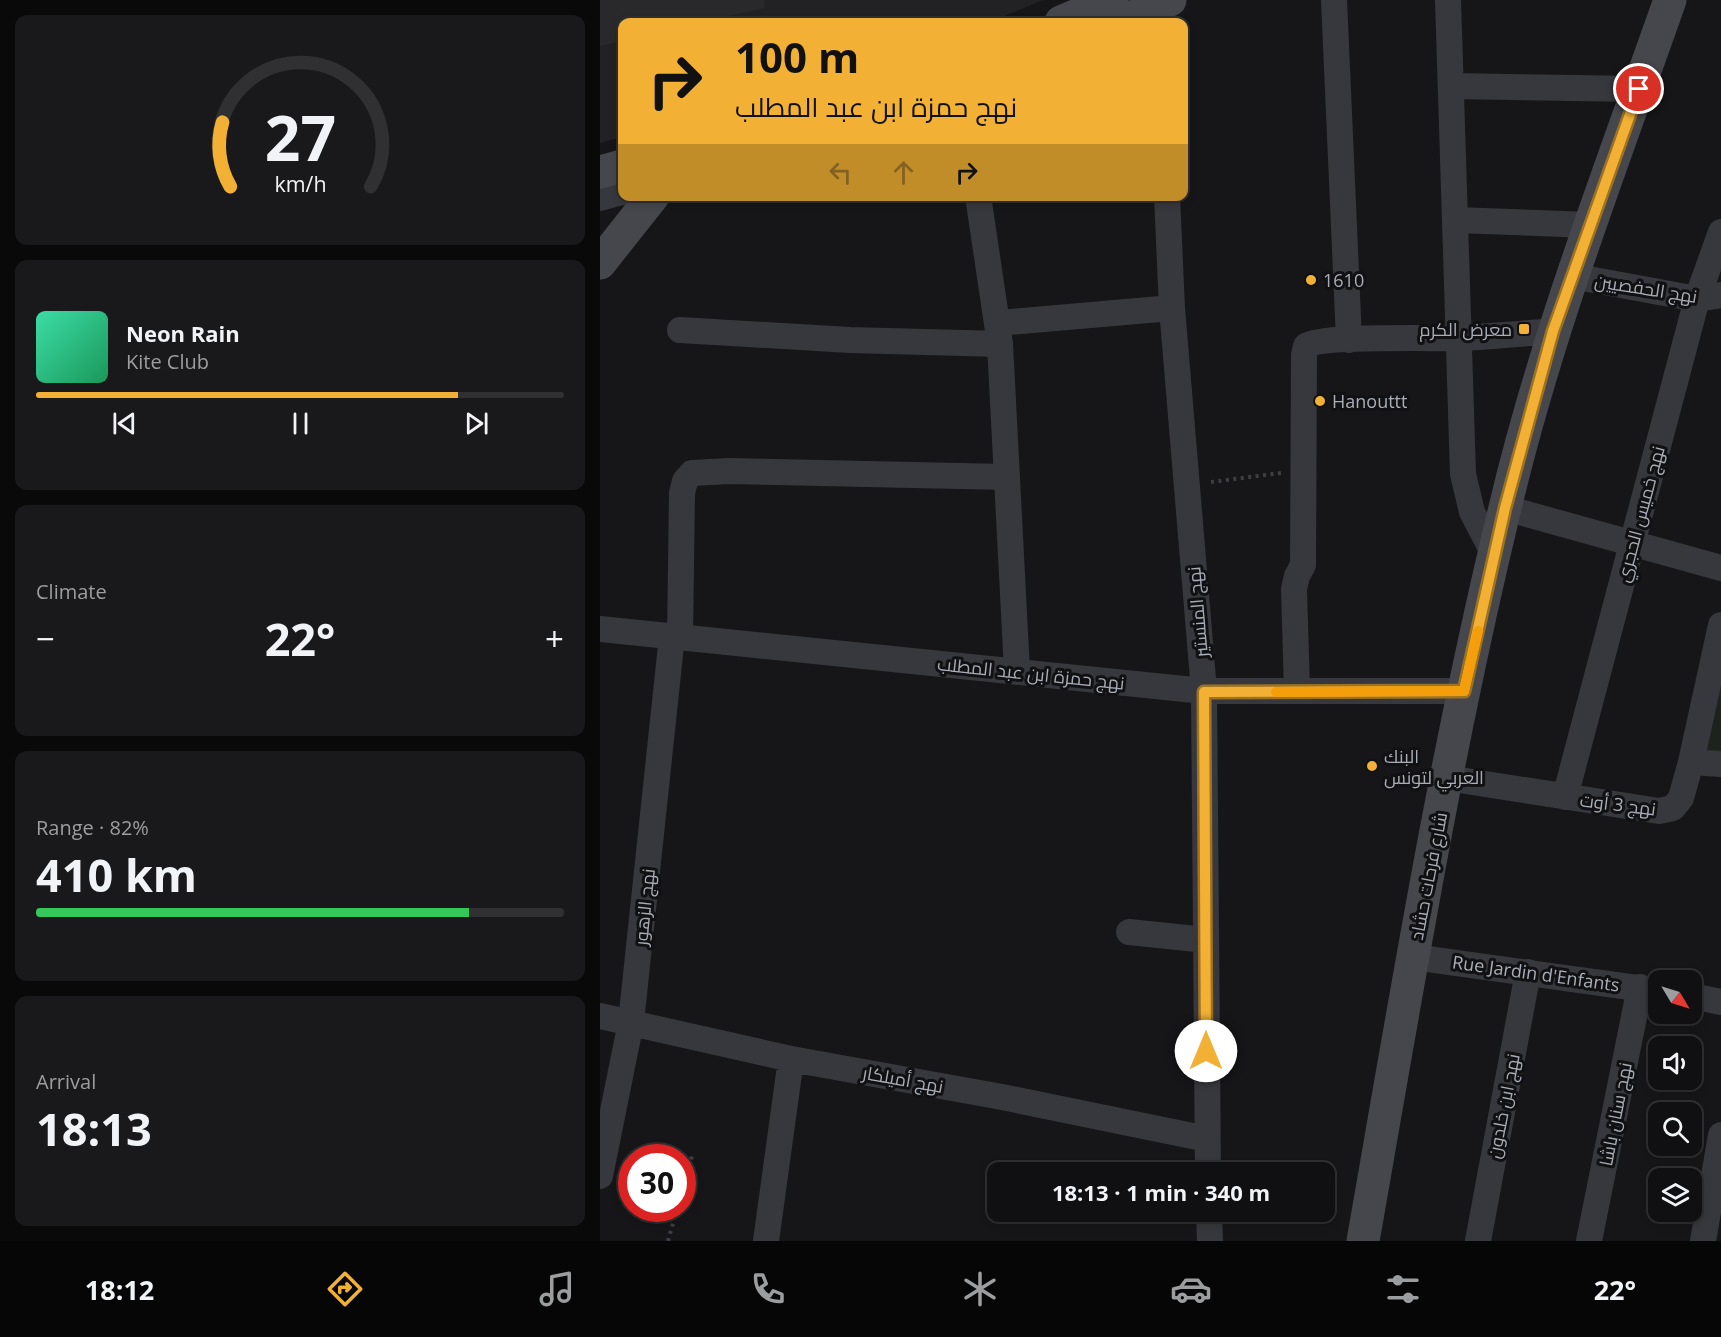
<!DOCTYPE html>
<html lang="en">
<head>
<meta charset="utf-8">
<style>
	body { margin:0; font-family:"Open Sans",Cairo,sans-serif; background:#19191b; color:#f1f3f6; height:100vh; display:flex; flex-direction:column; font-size:22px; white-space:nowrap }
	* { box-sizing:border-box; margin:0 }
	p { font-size:20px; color:#9c9d9f }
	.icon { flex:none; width:33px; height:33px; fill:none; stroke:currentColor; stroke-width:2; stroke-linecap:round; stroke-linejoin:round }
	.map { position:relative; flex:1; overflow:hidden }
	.details { display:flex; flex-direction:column; gap:15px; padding:15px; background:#09090a; width:600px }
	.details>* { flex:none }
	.banner { position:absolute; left:18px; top:18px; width:570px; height:183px; border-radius:12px; box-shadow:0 3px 9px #0003,0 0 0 2px #303032; background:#f2b134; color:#111; overflow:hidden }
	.needle { width:39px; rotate:128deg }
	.controls { position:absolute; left:1048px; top:970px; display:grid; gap:12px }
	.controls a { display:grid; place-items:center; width:54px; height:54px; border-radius:12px; background:#101012; box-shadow:0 3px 9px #0003,0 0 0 2px #303032; font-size:30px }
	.speed { position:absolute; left:18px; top:1144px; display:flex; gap:12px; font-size:30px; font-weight:700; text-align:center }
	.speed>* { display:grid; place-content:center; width:78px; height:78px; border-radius:50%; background:#101012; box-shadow:0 3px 9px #0003,0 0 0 2px #303032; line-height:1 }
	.speed .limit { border:9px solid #d22; background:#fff; color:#111 }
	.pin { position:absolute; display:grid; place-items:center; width:51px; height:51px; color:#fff; margin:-26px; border:3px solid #fff; border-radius:50%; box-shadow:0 2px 6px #0007 }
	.me { position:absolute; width:66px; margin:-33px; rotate:0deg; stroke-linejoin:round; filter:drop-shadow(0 0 4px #0008) }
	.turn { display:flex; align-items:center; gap:21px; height:126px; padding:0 18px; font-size:27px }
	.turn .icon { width:78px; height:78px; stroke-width:2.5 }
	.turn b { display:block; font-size:42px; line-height:51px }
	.lanes { display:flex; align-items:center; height:57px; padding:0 18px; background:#0003; justify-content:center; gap:30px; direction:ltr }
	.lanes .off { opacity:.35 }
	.big { font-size:45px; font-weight:700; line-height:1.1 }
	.details .card { flex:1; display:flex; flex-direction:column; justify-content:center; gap:9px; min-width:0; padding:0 21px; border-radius:12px; background:#19191b }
	.details .dial { align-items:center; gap:0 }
	.dial svg { height:156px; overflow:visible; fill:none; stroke:#303032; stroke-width:7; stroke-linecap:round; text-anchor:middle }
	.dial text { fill:#f1f3f6; stroke:none }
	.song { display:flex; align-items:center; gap:18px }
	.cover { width:72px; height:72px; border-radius:9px; background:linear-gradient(135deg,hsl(160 70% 55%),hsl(150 70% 35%)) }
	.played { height:6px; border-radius:3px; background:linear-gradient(90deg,#f2b134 80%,#303032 80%) }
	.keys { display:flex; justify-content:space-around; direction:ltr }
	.heat { display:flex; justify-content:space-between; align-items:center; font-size:33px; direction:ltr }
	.charge { height:9px; border-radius:4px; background:linear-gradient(90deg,#34c759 82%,#303032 0) }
	.trip { position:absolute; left:387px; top:1162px; width:348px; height:60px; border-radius:12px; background:#101012; box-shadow:0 3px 9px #0003,0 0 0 2px #303032; font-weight:700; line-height:60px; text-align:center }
	.tabs { display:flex; height:96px; justify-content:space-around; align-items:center; background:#060607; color:#9c9d9f }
	.tabs .icon { width:42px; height:42px }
	.tabs .on { color:#f2b134 }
	.tabs b { font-size:27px; color:#f1f3f6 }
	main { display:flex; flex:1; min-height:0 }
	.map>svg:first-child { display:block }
</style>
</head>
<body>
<main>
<section class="details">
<div class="card dial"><svg viewBox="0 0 100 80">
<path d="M14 69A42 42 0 1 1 86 69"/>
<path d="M14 69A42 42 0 0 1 10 36" stroke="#f2b134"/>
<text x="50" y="56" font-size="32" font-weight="700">27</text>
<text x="50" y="72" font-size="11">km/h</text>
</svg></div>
<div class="card">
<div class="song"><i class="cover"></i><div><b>Neon Rain</b><p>Kite Club</p></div></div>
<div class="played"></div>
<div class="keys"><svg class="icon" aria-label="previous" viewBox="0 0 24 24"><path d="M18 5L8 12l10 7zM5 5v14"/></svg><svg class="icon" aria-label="pause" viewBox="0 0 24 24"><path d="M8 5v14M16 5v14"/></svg><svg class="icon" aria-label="next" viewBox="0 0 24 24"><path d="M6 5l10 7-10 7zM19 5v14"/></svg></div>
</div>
<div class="card"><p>Climate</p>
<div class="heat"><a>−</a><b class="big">22°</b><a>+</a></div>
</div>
<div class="card"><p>Range · 82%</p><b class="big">410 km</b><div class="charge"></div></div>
<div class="card"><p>Arrival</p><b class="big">18:13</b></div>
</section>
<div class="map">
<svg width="1121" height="1241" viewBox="0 0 1121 1241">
	<rect width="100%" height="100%" fill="#161618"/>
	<path fill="#222225" d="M0 0H443L390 22H22V137L0 143Z"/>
	<path fill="#1c231d" d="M1121 684V752L1105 750Z"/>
	<path fill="#29292c" d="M0 0H164L165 8 102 22H22V41L0 46Z"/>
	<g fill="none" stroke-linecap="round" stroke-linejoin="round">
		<path stroke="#3d3f44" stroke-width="4" stroke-dasharray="3 4.5" stroke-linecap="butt" d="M611 482 681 473
			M82 1188 92 1156
			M68 1241 77 1209"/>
		<path stroke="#37383d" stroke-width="26" d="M734 0 749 340
			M848 0 863 474 872 512 895 556
			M851 86 1039 89
			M378 196 400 344 417 671
			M567 196 572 308 604 691 608 1173
			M0 198 22 192
			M856 220 990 225
			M972 276 1097 299 1121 295
			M398 323 572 308
			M80 330 250 340 400 344
			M905 508 1121 568
			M0 629 604 691H864
			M80 638 82 493 85 481 92 473 130 471 407 477
			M697 691 694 589 697 576 703 565 704 355 706 346C720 335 836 339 861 338 892 336 922 334 953 331
			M1091 762 1121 764
			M847 778 1059 811 1073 808 1081 798 1091 762 1121 625
			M965 797 1097 299 1121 232
			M529 932 606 940
			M813 957 1059 991
			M1092 996 1121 1002
			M0 1016 191 1059 402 1097 607 1139
			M0 1176 31 1022 72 636
			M609 1212 610 1241
			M166 1241 191 1059
			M878 1241 928 972
			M989 1241 1040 987
			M1103 1241 1121 1135"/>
		<path stroke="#45474d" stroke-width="33" d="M461 22 512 0
			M522 22 570 0
			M0 172 22 166
			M0 263 53 196
			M763 1241C806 996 846 750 905 508 946 334 1011 168 1070 0"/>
	</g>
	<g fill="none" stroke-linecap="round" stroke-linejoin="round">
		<defs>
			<path id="route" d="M606 1051 604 692 864 691 905 508 953 331 1039 89"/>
		</defs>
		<use href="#route" stroke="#9d7322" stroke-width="15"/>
		<use href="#route" stroke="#f2b134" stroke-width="10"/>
		<path stroke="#f59e0b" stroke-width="10" d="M676 692 864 691 878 631"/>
	</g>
	<g fill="#f2b134" stroke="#111113" stroke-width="2">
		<circle cx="711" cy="280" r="6"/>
		<rect x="918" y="323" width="12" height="12" rx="3"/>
		<circle cx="720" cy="401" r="6"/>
		<circle cx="772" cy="766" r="6"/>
	</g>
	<g text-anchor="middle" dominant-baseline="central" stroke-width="6" stroke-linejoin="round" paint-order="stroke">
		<g font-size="18" fill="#a8adb8" stroke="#111113" text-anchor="start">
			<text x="723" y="280">1610</text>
			<text x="912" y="329" text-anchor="end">معرض الكرم</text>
			<text x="732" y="401">Hanouttt</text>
			<text x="784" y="756">البنك<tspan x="784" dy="21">العربي لتونس</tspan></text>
		</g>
		<g font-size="18" fill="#a8adb8" stroke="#111113">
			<text transform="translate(1046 288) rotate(9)">نهج الحفصيين</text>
			<text transform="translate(1040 514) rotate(-75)">نهج خميس الحجري</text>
			<text transform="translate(597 612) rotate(-95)">نهج المنستير</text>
			<text transform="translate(431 673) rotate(6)">نهج حمزة ابن عبد المطلب</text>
			<text transform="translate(1018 804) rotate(7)">نهج 3 أوت</text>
			<text transform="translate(828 876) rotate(-79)">شارع فرحات حشاد</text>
			<text transform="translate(44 907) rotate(-84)">نهج الزهور</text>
			<text transform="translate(936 973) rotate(8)">Rue Jardin d'Enfants</text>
			<text transform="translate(303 1079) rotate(10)">نهج أميلكار</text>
			<text transform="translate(903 1106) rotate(-79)">نهج ابن خلدون</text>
			<text transform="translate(1015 1114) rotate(-79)">نهج سنان باشا</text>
		</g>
	</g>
</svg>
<div class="controls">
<a><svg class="needle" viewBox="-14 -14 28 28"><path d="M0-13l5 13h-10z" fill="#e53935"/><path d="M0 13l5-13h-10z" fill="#9c9d9f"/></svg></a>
<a><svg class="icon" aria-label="sound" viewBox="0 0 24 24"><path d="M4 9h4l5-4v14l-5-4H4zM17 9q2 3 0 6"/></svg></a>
<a><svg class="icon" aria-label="search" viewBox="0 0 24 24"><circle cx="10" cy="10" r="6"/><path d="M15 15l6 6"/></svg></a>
<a><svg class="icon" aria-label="layers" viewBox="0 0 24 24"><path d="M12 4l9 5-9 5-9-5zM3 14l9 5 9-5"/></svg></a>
</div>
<div class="speed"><div class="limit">30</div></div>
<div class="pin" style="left:1039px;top:89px;background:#d93025"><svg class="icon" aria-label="arrive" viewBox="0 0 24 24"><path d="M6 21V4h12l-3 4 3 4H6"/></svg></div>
<svg class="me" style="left:606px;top:1051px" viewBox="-20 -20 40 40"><circle r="19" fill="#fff"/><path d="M0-13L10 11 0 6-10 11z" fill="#f2b134"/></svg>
<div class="trip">18:13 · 1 min · 340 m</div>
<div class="banner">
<div class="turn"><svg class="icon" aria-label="right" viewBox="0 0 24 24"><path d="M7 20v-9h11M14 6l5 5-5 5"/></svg><div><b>100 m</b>نهج حمزة ابن عبد المطلب</div></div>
<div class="lanes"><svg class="icon off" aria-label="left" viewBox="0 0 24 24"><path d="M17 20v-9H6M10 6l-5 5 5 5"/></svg><svg class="icon off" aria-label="ahead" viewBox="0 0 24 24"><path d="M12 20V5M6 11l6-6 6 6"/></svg><svg class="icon" aria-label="right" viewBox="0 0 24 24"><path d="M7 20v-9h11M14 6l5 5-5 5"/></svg></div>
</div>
</div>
</main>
<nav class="tabs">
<b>18:12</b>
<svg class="icon on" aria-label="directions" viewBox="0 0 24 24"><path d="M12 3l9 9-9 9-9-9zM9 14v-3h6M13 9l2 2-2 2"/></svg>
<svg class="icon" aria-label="music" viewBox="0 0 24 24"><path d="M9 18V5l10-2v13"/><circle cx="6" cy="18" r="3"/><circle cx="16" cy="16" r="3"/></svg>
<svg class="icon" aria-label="phone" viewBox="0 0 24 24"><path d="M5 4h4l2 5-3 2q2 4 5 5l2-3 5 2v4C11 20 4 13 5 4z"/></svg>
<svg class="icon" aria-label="climate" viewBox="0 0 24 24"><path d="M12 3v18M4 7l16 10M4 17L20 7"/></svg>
<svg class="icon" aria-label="car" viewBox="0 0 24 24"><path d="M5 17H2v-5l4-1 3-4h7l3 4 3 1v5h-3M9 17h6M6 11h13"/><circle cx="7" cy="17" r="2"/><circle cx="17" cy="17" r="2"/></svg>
<svg class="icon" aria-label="filters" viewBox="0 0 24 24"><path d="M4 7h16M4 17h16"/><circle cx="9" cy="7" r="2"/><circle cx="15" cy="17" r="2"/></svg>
<b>22°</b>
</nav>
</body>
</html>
